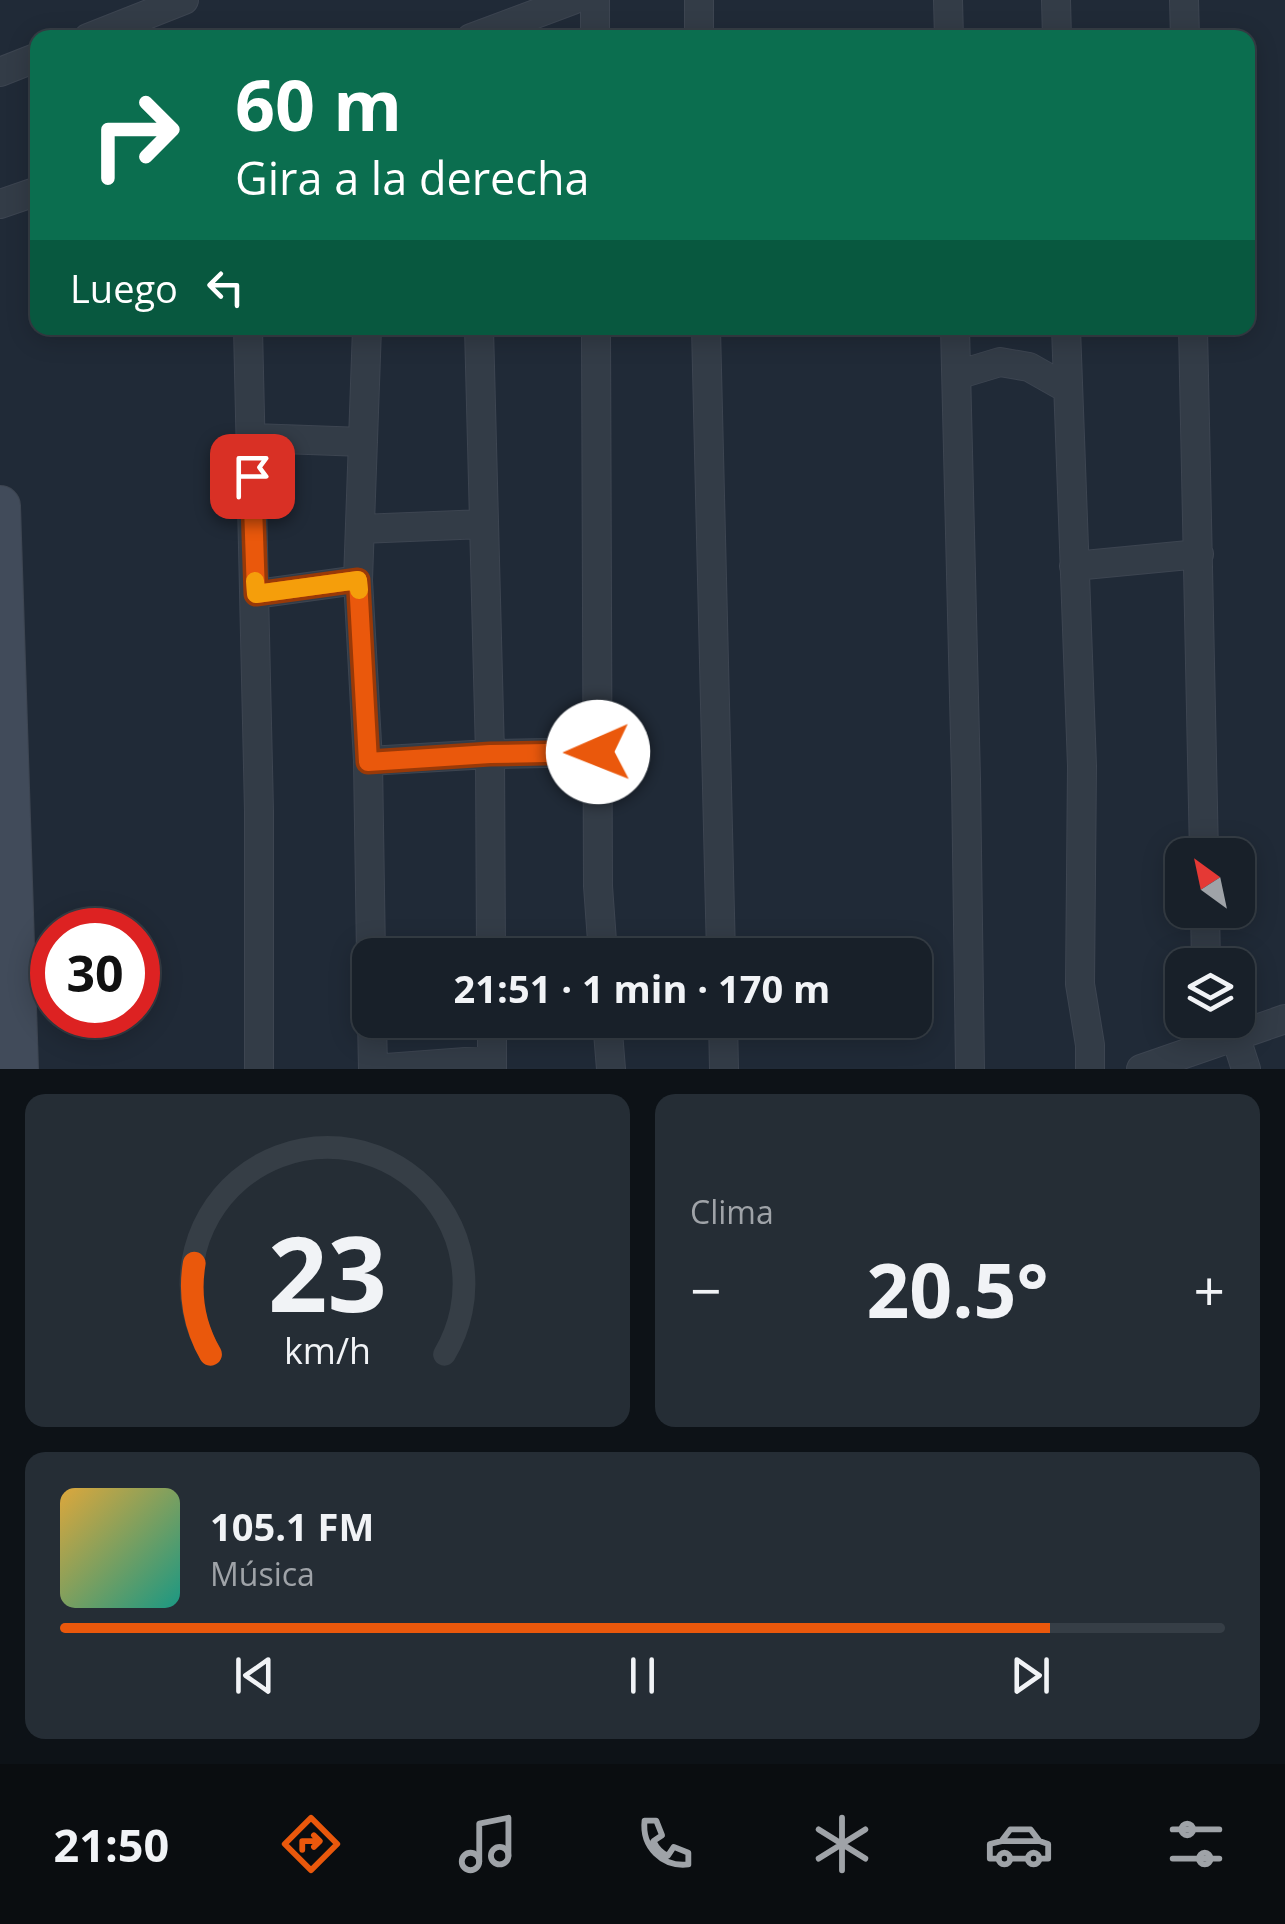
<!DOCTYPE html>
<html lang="es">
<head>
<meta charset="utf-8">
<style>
	body { margin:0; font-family:"Open Sans",sans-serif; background:#252d35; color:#f1f3f6; height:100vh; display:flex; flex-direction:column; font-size:38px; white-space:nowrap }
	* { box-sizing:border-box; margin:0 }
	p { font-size:32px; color:#9fa3a8 }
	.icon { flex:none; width:55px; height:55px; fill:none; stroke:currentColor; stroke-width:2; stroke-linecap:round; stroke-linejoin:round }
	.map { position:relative; height:1069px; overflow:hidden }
	.details { display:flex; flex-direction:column; gap:25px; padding:25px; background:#0d1217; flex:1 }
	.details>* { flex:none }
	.banner { position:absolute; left:30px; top:30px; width:1225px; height:305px; border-radius:20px; box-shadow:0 5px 25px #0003,0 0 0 2px #363e46; background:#0b6e4f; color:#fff; overflow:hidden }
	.needle { width:65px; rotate:327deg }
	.fabs { position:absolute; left:1165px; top:838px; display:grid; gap:20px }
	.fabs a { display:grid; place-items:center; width:90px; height:90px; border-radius:20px; background:#182029; box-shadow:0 5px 25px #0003,0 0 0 2px #363e46; font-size:50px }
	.speed { position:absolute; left:30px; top:908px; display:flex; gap:20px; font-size:50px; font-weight:700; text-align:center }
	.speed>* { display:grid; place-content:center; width:130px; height:130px; border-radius:50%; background:#182029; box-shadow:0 5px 25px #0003,0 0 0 2px #363e46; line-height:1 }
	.speed .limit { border:15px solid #d22; background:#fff; color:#111 }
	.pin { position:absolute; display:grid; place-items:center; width:85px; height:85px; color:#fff; margin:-42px; border-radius:20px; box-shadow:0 5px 15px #0006 }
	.me { position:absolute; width:110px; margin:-55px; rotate:269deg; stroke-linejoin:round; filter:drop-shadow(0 0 8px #0008) }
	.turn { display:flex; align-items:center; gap:35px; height:210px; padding:0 40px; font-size:45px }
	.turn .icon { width:130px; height:130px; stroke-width:2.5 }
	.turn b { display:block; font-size:70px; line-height:85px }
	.then { display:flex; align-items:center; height:95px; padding:0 40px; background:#0003; gap:20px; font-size:38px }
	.big { font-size:75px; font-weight:700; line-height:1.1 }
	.details .widget { flex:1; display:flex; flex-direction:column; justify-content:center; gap:15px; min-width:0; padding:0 35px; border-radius:20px; background:#252d35 }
	.details .dial { align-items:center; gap:0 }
	.dial svg { height:260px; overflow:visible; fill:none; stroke:#363e46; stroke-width:7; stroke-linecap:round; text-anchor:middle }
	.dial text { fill:#f1f3f6; stroke:none }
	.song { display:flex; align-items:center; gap:30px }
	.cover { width:120px; height:120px; border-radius:15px; background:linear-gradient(135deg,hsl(40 70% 55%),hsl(170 70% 35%)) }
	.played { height:10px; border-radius:5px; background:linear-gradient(90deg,#ea580c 85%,#363e46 85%) }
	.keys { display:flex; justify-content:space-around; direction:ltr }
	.heat { display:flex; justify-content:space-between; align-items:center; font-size:55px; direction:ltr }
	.details .tiles { flex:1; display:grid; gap:25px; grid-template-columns:1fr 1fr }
	.widget:last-child { grid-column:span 2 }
	.trip { position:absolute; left:352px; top:938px; width:580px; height:100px; border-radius:20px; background:#182029; box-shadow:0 5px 25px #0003,0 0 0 2px #363e46; font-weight:700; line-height:100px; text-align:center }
	.menu { display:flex; height:160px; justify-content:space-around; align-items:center; background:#0a0d10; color:#9fa3a8 }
	.menu .icon { width:70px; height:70px }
	.menu .selected { color:#ea580c }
	.menu b { font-size:45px; color:#f1f3f6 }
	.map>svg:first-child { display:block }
</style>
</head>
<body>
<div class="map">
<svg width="1285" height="1069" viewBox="0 0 1285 1069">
	<rect width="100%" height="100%" fill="#202a37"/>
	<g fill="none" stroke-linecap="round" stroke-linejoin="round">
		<defs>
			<path id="street" d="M595 0V38
				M699 0V38
				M948 0 949 38
				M1056 0 1057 38
				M1184 0 1185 38
				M88 38 184 0
				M471 38 573 0
				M0 72 38 57
				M0 204 38 191
				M248 328 259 811V1069
				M367 328 358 580 368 761 371 955
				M479 328 490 754 491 955
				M596 328 598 886 603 955
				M706 328 721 955
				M955 328 966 779 970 1069
				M1066 328 1082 766 1080 984 1090 1045V1069
				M1193 328 1204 855
				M957 375 1000 362 1029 367 1068 389
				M251 438 363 442
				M360 529 484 524
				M1074 566 1199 554
				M256 594 358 580
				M368 761 490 754 598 752
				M1205 910 1206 965
				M372 1020 373 1069
				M492 1020V1069
				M607 1020 611 1069
				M723 1020 724 1069
				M1207 1020V1045
				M1236 1038 1246 1069
				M373 1069 492 1060
				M1141 1069 1285 1019"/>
			<path id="secondary" d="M0 506 18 1069"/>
		</defs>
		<use href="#street" stroke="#3d4551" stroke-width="30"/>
		<use href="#secondary" stroke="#3d4551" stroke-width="42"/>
		<use href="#street" stroke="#333c47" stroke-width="28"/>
		<use href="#secondary" stroke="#414b5a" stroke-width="40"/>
	</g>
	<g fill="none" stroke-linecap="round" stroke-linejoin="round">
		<defs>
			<path id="route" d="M252 476 256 594 358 580 368 762 490 754 598 752"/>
		</defs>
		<use href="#route" stroke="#983908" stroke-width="25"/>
		<use href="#route" stroke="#ea580c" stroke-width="18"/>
		<path stroke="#f59e0b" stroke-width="18" d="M255 581 256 594 358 580 359 590"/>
	</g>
</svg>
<div class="fabs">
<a><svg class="needle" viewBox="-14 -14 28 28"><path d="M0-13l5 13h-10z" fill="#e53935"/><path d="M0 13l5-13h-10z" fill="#9fa3a8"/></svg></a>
<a><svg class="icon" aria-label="layers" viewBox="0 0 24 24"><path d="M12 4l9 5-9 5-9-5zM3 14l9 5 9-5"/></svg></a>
</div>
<div class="speed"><div class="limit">30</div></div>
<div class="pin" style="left:252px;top:476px;background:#d93025"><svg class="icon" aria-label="arrive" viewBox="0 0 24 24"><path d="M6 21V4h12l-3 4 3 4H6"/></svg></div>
<svg class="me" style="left:598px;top:752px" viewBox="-20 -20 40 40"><circle r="19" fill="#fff"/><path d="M0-13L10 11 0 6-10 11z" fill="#ea580c"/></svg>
<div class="trip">21:51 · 1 min · 170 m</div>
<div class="banner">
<div class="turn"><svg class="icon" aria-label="right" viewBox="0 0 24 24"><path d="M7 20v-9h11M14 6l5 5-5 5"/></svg><div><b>60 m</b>Gira a la derecha</div></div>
<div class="then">Luego<svg class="icon" aria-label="left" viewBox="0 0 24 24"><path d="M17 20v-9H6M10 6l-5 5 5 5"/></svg></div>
</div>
</div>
<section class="details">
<div class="tiles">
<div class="widget dial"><svg viewBox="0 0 100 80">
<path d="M14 69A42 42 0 1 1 86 69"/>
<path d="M14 69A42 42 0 0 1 9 41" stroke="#ea580c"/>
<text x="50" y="56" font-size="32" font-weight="700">23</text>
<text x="50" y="72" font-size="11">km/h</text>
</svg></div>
<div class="widget"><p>Clima</p>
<div class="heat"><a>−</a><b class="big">20.5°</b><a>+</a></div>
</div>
<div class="widget">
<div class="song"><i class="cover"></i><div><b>105.1 FM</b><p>Música</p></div></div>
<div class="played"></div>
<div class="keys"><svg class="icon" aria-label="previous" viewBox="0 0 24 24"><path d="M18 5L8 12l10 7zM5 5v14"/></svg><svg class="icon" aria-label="pause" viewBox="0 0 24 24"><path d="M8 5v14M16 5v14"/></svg><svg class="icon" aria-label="next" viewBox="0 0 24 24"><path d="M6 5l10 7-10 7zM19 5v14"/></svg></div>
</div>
</div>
</section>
<nav class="menu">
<b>21:50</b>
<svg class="icon selected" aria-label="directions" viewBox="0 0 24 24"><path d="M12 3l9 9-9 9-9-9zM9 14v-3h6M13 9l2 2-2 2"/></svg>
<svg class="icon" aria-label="music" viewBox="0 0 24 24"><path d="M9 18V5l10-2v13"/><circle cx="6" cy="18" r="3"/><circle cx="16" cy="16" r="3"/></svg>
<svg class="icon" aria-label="phone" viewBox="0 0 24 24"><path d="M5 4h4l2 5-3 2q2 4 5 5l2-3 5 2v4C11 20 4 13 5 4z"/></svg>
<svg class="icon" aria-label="climate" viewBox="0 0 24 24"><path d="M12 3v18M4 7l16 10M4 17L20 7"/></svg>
<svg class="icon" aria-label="car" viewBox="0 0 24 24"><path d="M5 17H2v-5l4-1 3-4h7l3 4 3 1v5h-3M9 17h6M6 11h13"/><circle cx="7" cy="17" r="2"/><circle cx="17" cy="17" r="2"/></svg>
<svg class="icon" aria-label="filters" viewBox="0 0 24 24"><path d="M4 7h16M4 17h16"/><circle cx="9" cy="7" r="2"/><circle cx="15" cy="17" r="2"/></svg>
</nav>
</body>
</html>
